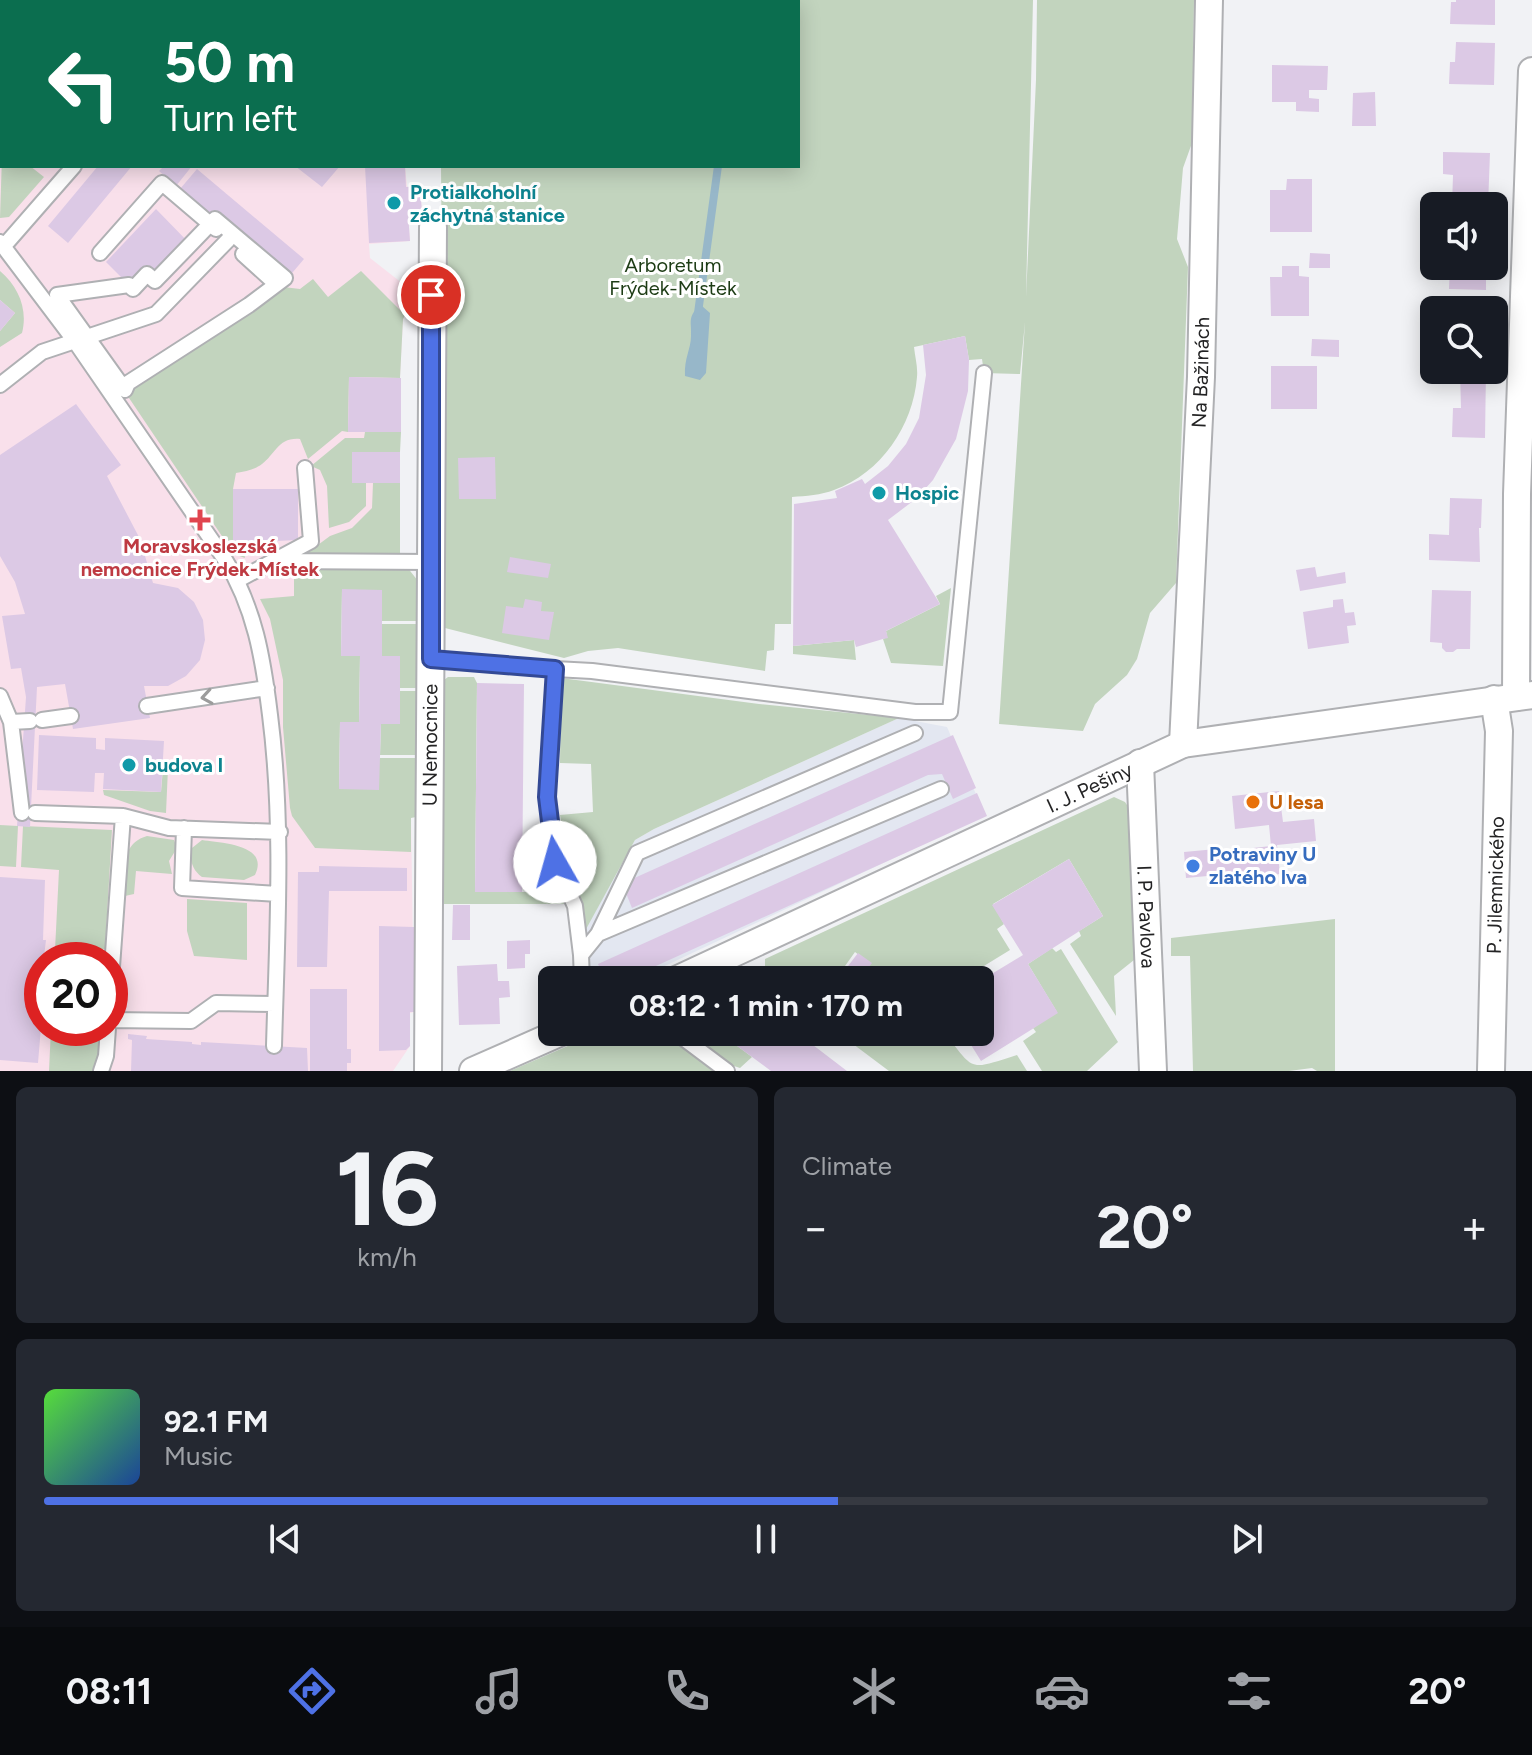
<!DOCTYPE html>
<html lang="en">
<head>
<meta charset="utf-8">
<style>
	body { margin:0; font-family:Figtree,sans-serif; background:#242831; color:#f1f3f6; height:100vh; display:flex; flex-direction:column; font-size:30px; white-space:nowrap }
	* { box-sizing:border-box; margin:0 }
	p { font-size:26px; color:#9ea1a6 }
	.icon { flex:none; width:44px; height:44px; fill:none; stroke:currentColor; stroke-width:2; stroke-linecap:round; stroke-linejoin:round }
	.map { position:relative; height:1071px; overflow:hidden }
	.sheet { display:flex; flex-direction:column; gap:16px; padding:16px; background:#0d0f14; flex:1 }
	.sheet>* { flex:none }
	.guide { position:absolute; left:0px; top:0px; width:800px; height:168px; box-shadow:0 4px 20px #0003; background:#0b6e4f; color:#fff; overflow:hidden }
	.buttons { position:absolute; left:1420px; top:192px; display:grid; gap:16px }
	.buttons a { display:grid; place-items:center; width:88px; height:88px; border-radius:12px; background:#171b24; box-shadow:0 4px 20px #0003; font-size:40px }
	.speed { position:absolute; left:24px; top:942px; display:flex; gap:16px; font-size:40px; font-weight:700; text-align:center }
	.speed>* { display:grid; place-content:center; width:104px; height:104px; border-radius:50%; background:#171b24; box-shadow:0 4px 20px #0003; line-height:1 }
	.speed .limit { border:12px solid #d22; background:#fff; color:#111 }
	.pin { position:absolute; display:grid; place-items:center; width:68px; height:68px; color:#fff; margin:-34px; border:4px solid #fff; border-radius:50%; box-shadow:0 2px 8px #0007 }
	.me { position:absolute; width:88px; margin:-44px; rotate:353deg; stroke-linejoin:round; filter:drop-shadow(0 0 6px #0008) }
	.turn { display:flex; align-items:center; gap:28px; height:168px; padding:0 32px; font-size:36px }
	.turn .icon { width:104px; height:104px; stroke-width:2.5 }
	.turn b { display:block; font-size:56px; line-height:68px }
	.big { font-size:60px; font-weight:700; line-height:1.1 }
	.sheet .card { flex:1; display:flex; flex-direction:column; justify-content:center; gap:12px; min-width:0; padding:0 28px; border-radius:12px; background:#242831 }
	.sheet .dial { align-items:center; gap:0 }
	.dial b { font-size:104px; line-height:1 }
	.song { display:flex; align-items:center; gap:24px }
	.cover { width:96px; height:96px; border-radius:12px; background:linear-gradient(135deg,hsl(110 70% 55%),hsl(220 70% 35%)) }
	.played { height:8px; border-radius:4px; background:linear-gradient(90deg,#4e71e5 55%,#363941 55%) }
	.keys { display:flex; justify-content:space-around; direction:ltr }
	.heat { display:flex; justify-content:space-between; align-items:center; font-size:44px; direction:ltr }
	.sheet .tiles { flex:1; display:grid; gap:16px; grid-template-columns:1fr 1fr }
	.card:last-child { grid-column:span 2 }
	.trip { position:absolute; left:538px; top:966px; width:456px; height:80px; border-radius:12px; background:#171b24; box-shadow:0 4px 20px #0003; font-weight:700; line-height:80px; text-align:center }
	.tabs { display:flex; height:128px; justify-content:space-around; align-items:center; background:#090b0e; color:#9ea1a6 }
	.tabs .icon { width:56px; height:56px }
	.tabs .active { color:#4e71e5 }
	.tabs b { font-size:36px; color:#f1f3f6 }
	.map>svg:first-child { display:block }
</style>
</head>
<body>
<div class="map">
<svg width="1532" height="1071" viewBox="0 0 1532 1071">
	<rect width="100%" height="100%" fill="#f1f2f5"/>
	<path fill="#e3e7f1" d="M899 718 947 727 985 815 635 980H570L586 928 635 840 654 829Z"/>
	<path fill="#f9e0eb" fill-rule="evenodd" d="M0 0H414V2H2V166H405L407 187 420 186 422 213 408 214 410 241 369 244 370 258 416 294 403 319 400 377V566H322L306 811 411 817 414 1012 410 1013V1046L393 1071H0ZM42 960H110V1028H42Z"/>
	<path fill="#c2d4be" d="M437 0H1033L1026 297 1036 80 1037 0H1194L1192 143 1183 168 1177 239 1188 267 1176 583 1150 613 1137 659 1127 675 1095 704 1083 731 999 724 1025 322 1020 374 984 373 982 359 969 360 965 336 914 347C915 357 918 367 917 377 913 426 881 473 834 490 821 495 806 496 792 497L791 624H775L774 650 767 651 765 671 618 648 588 651 564 658 445 628 441 166H798V2Z
		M2 156V166H30L44 177 9 217 0 218Z
		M0 271C19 287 28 310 22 333L0 347V331L15 313 0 300Z
		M361 271 405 315 403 319 400 378 349 377 348 432 342 431 308 459 300 439C278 437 275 455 262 464 254 470 246 471 236 473L233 489V542L242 543 245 558 234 554 127 395 126 386 275 286 300 289 313 279 328 297Z
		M365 432H401L400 452H352V482L366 483V506L349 522 329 528 327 486 320 470 311 466 345 438H364Z
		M373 483H400V558L303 556 330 536 352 528 372 508Z
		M310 565 407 567 418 581 417 621H382V590H342L341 656H360L359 722H340L339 788 380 758H417L416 817 411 818V852L315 848 292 816 290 808 283 727V680L270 619 260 599 294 596V577L298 570Z
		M951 588 943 666 891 663 883 639 887 637 886 631 940 604 936 596Z
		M382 624H417V688H400V656H382Z
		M854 640 856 660 793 654V646Z
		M448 677H474L477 683 475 892H532L533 860H550L565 904H437L441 682Z
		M561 678 759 704 899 718 654 829 635 840 585 931 581 901 568 861 560 815 593 812 591 764 560 763Z
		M400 691H417V755H380L381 724H400Z
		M163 768H168L166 813 150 811 104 795 103 790 161 792Z
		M1114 797 1125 802 1131 811 1134 960 1114 976 1116 1016 1070 944 1081 936 1079 931 1103 916 1069 859 993 904 1004 924 997 929 1010 950 961 980H856L869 963 855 952 840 973 843 976 840 980H769L765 975V959Z
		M0 825 18 826 16 867 0 866Z
		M23 826 112 830 105 949 55 950 59 870 21 867Z
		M147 836 174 840 177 848 169 861 172 874 136 871 134 894 125 896C125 873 119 844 147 836Z
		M202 840C220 843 270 844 255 875L244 880 202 877C192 870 189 859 192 848Z
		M187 899 247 903V960L194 956 187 931Z
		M1335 919V1071H1317L1312 1068 1289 1071H1193L1190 956H1171V938Z
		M1052 948 1056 952 1061 949 1118 1042 1087 1071H1042L1023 1041 1036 1032 1033 1028 1057 1012 1028 964Z
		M51 1028H100L98 1071H49Z
		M600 1032H664L713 1071H510Z
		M685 1032H735L729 1040 752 1057 740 1068 728 1064Z
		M837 1032H944C975 1071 967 1071 1017 1055L1027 1071H889Z"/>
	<path fill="#97b7c9" d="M699 306H702L710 313 706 373 700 380 685 376C684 358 691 349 691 336 692 322 687 318 699 306Z"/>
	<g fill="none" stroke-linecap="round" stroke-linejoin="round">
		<path stroke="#97b7c9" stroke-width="8" d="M779 2 780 0
			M698 313 718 166"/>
	</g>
	<path fill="#dcc9e5" d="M1456 0H1495V25L1450 24 1451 2H1456Z
		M1456 42 1495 43 1494 85 1449 84 1450 62H1455Z
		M1272 65 1328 66 1327 90H1309V98L1319 99V112L1296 111V102H1272Z
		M1375 92 1376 126H1352L1353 93Z
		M1443 152 1490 153 1488 206H1452L1453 175 1443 174Z
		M98 166H132L68 243 48 226Z
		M164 166H192L176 186 159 171Z
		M295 166H340L322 187Z
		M365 166H405L406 187 420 186 422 213 408 214 410 241 369 243Z
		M197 169 304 259 287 279 180 189Z
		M1287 179H1312V232H1270V190H1286Z
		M156 209 191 245 133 289 106 262Z
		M1310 253 1330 254V268H1309Z
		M1282 266H1299V276L1309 277V316H1271L1270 277H1282Z
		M1450 266H1486V290L1449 289Z
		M0 300 15 313 0 331Z
		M965 336 969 360 968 391 956 439 933 480 917 498 888 520 940 604 886 631 888 638 883 639 856 647 854 640 793 646 794 504 837 498 835 491 862 479 865 484 888 466 906 444 919 418 926 375 923 345Z
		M1312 339 1339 340V357L1311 356Z
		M1271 366H1317V409H1271Z
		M1460 370H1486L1485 438 1452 437 1453 408H1461Z
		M349 377 401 378V432H348Z
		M76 404 121 465 107 476 140 539 153 583 178 588 194 602 203 620 205 640 200 660 186 676 168 686H144L150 718 73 729 65 684 37 687 30 827 17 826 26 697 21 668 11 669 2 616 25 614 15 582 0 556V455Z
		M352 452H400V483H352Z
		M495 457 496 499H459L458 458Z
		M233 489H298V540L233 543Z
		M1450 498 1482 499 1481 528H1479L1480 562 1429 560V534L1449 535Z
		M510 557 551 564 548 578 507 572Z
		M1315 567 1317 577 1345 572 1346 583 1300 591 1296 570Z
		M342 589 382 590V656H400V724H381L379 790 339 789 340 722H359L360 656H341Z
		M1432 590 1471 591 1470 649H1457L1453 652H1446L1442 648V643L1430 642Z
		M525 599 542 602 541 611 554 612 549 640 502 633 506 606 523 608Z
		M1343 599 1345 613 1354 612 1356 625 1347 626 1349 643 1308 649 1303 612 1333 607V600Z
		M477 683 524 684 522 892H475Z
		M39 735 96 738V749L105 750V738L164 741 161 792 103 789 104 773H95L94 792 37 790Z
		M953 735 976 788 953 799 942 774 928 775 632 908 626 893 630 880Z
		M1279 791 1283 822 1314 819 1316 841 1277 845 1280 874 1219 882 1218 875 1186 878 1184 852 1216 849 1217 853 1229 851 1230 859 1254 856 1253 848 1271 846 1269 825 1235 829 1232 796Z
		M977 793 987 816 625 980H605L598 964Z
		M1069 859 1103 916 1028 964 1058 1013 981 1061 963 1032H980V981L1023 955 992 905Z
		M319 866 407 868V891H329L327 967H297L298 872H319Z
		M0 877 45 880 43 940H46L37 1015H42L38 1063 0 1060Z
		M453 905H470V940H452Z
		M379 926 414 927V1012H410V1046L406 1050 379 1051Z
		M530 940V954H525V968L507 969V941Z
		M858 953 872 963 859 980H850L842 974Z
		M497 964 498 981H509L510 997 499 998 500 1024 459 1025 457 966Z
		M310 989H347V1049H351V1063H347V1071H310Z
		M735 1032H796L847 1071H771L729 1040Z
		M128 1034 147 1036 146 1039 192 1042V1044L201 1045V1042L307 1048 308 1071H131L132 1040 128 1039Z"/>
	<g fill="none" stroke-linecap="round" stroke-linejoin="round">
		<defs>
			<path id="lane" d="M216 2 217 0
				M215 219 285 278 249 305 128 383 125 390 57 295 129 285 133 289 147 274 155 281Z
				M0 242 74 340 224 558C255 608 263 658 270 715 284 825 277 936 274 1046
				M0 246H4L74 166
				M100 253 162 183 216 229
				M243 254 275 283
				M0 385 42 352 156 314 228 240
				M276 561 431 562
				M238 580 311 541 305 468
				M431 659 555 669 547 797 555 862 575 906 581 955
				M555 669 592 671 915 712H950L984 373
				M0 696 11 722 22 813
				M147 706 267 688
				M42 720 71 716
				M11 722 30 721
				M35 813 123 816 169 828 280 832
				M184 828 182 888 278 894
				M598 934 637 853 915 733
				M582 980 581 955 598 934 941 789
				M110 994 123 816
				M110 1020 191 1021 216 1003 275 1004
				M675 1032 727 1071
				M101 1071 106 1056 108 1028"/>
			<g id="street">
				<path d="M1516 697 1517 494 1532 71"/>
				<path id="s1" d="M1183 744 1201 377 1209 0"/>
				<path id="s2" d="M1140 763 1153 1071"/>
				<path id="s3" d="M676 980 1183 744 1532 695"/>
				<path id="s4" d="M428 1071 433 227"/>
				<path d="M473 1071 561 1032"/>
				<path id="s5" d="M1491 1071 1499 731 1494 699"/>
			</g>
		</defs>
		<use href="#lane" stroke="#afb0b3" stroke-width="18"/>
		<use href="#street" stroke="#afb0b3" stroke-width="30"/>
		<use href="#lane" stroke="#fff" stroke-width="14"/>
		<use href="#street" stroke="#fff" stroke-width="26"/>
	</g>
	<defs><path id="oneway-chevron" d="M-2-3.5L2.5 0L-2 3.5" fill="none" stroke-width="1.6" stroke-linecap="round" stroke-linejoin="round" transform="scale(2)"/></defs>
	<use stroke="#9c9c9c" href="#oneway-chevron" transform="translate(207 697) rotate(171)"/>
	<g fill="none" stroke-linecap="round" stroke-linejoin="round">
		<defs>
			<path id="route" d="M431 295V659L555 669 547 797 555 862"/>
		</defs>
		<use href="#route" stroke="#334995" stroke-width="20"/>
		<use href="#route" stroke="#4e71e5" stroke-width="14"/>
	</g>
	<g fill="#0f9aa8" stroke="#fff" stroke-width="3">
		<circle cx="394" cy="203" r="8"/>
		<circle cx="879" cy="493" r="8"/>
		<circle cx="129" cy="765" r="8"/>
	</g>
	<path fill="#e0444e" stroke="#fff" stroke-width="3" d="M196 508h8v8h8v8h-8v8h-8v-8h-8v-8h8z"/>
	<circle fill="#e8710a" stroke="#fff" stroke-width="3" cx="1253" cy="802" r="8"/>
	<circle fill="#3f7fe0" stroke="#fff" stroke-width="3" cx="1193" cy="866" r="8"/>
	<g text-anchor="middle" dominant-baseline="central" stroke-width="6" stroke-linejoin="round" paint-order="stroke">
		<g font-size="20" font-weight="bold" fill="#0d838f" stroke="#fff" text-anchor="start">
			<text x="410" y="192">Protialkoholní<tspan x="410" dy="23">záchytná stanice</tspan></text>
			<text x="895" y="493">Hospic</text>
			<text x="145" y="765">budova I</text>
		</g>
		<g font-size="20" fill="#1d3c15" stroke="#fff">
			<text x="673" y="265">Arboretum<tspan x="673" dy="23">Frýdek-Místek</tspan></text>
		</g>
		<g font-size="20" fill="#232324" stroke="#fff">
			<text stroke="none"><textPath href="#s1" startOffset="372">Na Bažinách</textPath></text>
			<text stroke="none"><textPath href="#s4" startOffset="326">U Nemocnice</textPath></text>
			<text stroke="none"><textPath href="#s3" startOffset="456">I. J. Pešiny</textPath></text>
			<text stroke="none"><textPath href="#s5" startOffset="186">P. Jilemnického</textPath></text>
			<text stroke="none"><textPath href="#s2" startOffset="154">I. P. Pavlova</textPath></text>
		</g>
		<g font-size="20" font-weight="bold" fill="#be3a42" stroke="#fff">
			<text x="200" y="546">Moravskoslezská<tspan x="200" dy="23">nemocnice Frýdek-Místek</tspan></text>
		</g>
		<g font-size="20" font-weight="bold" fill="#c56008" stroke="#fff" text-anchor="start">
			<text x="1269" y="802">U lesa</text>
		</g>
		<g font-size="20" font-weight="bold" fill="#366cbe" stroke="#fff" text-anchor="start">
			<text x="1209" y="854">Potraviny U<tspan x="1209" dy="23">zlatého lva</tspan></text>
		</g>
	</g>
</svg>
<div class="buttons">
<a><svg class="icon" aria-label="sound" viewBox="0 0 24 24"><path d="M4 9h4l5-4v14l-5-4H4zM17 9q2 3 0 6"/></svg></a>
<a><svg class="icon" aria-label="search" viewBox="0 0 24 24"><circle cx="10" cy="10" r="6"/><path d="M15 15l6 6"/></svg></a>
</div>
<div class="speed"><div class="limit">20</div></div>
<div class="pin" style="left:431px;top:295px;background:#d93025"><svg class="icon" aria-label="arrive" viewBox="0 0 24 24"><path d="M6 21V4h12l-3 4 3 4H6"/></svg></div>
<svg class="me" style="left:555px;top:862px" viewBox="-20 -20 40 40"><circle r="19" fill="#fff"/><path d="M0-13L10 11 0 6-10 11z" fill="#4e71e5"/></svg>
<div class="trip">08:12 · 1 min · 170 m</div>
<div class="guide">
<div class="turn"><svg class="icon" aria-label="left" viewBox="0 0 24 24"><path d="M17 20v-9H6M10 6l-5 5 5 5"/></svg><div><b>50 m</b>Turn left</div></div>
</div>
</div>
<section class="sheet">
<div class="tiles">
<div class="card dial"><b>16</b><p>km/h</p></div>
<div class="card"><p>Climate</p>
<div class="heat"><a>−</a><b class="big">20°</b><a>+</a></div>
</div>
<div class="card">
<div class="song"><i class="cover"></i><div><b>92.1 FM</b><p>Music</p></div></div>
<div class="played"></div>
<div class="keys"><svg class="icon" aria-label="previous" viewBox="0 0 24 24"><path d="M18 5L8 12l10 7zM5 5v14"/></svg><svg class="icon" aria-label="pause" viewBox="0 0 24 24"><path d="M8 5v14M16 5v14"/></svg><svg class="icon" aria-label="next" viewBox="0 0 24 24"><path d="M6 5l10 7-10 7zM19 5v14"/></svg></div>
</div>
</div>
</section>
<nav class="tabs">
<b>08:11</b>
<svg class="icon active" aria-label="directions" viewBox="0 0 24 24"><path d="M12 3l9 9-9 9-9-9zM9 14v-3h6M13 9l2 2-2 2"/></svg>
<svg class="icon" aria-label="music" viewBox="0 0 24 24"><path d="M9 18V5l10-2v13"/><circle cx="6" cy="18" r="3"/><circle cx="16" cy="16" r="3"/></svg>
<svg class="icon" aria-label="phone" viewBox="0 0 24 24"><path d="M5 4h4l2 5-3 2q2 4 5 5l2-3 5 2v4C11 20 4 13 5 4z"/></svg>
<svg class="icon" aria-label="climate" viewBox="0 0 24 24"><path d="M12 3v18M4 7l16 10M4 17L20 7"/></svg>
<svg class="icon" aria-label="car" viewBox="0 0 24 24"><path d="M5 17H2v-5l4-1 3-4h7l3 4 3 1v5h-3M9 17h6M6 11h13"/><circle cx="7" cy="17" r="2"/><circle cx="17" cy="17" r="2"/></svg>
<svg class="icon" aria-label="filters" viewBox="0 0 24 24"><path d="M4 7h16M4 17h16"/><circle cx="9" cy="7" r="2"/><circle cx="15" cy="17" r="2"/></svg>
<b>20°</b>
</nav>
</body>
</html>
